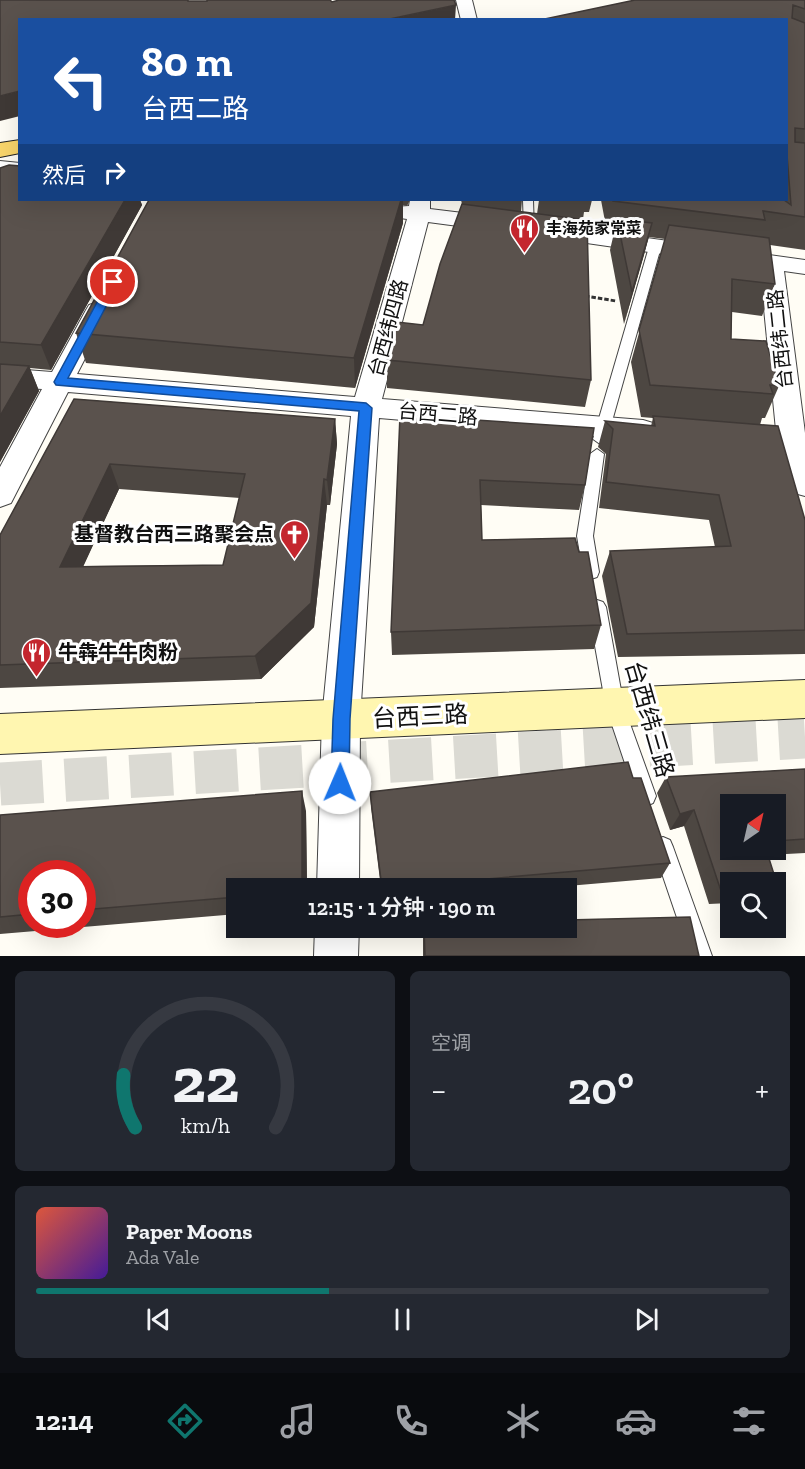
<!DOCTYPE html>
<html lang="zh">
<head>
<meta charset="utf-8">
<style>
	body { margin:0; font-family:"Zilla Slab","Noto Sans SC",serif; background:#242831; color:#f1f3f6; height:100vh; display:flex; flex-direction:column; font-size:22px; white-space:nowrap }
	* { box-sizing:border-box; margin:0 }
	p { font-size:20px; color:#9ea1a6 }
	.icon { flex:none; width:33px; height:33px; fill:none; stroke:currentColor; stroke-width:2; stroke-linecap:round; stroke-linejoin:round }
	.map { position:relative; height:956px; overflow:hidden }
	.sheet { display:flex; flex-direction:column; gap:15px; padding:15px; background:#0d0f14; flex:1 }
	.sheet>* { flex:none }
	.guide { position:absolute; left:18px; top:18px; width:770px; height:183px; border-radius:0px; box-shadow:0 6px 24px #0002; background:#1a4fa0; color:#fff; overflow:hidden }
	.needle { width:39px; rotate:34deg }
	.tools { position:absolute; left:720px; top:794px; display:grid; gap:12px }
	.tools a { display:grid; place-items:center; width:66px; height:66px; border-radius:0px; background:#171b24; box-shadow:0 6px 24px #0002; font-size:30px }
	.speed { position:absolute; left:18px; top:860px; display:flex; gap:12px; font-size:30px; font-weight:700; text-align:center }
	.speed>* { display:grid; place-content:center; width:78px; height:78px; border-radius:50%; background:#171b24; box-shadow:0 6px 24px #0002; line-height:1 }
	.speed .limit { border:9px solid #d22; background:#fff; color:#111 }
	.pin { position:absolute; display:grid; place-items:center; width:51px; height:51px; color:#fff; margin:-26px; border:3px solid #fff; border-radius:50%; box-shadow:0 2px 6px #0007 }
	.me { position:absolute; width:66px; margin:-33px; rotate:1deg; stroke-linejoin:round; filter:drop-shadow(0 0 4px #0008) }
	.turn { display:flex; align-items:center; gap:21px; height:126px; padding:0 24px; font-size:27px }
	.turn .icon { width:78px; height:78px; stroke-width:2.5 }
	.turn b { display:block; font-size:42px; line-height:51px }
	.then { display:flex; align-items:center; height:57px; padding:0 24px; background:#0003; gap:12px; font-size:22px }
	.big { font-size:45px; font-weight:600; line-height:1.1 }
	.sheet .widget { flex:1; display:flex; flex-direction:column; justify-content:center; gap:9px; min-width:0; padding:0 21px; border-radius:9px; background:#242831 }
	.sheet .dial { align-items:center; gap:0 }
	.dial svg { height:156px; overflow:visible; fill:none; stroke:#363941; stroke-width:7; stroke-linecap:round; text-anchor:middle }
	.dial text { fill:#f1f3f6; stroke:none }
	.song { display:flex; align-items:center; gap:18px }
	.cover { width:72px; height:72px; border-radius:9px; background:linear-gradient(135deg,hsl(10 70% 55%),hsl(260 70% 35%)) }
	.played { height:6px; border-radius:3px; background:linear-gradient(90deg,#0f766e 40%,#363941 40%) }
	.keys { display:flex; justify-content:space-around; direction:ltr }
	.heat { display:flex; justify-content:space-between; align-items:center; font-size:33px; direction:ltr }
	.sheet .tiles { flex:1; display:grid; gap:15px; grid-template-columns:1fr 1fr }
	.widget:last-child { grid-column:span 2 }
	.trip { position:absolute; left:226px; top:878px; width:351px; height:60px; border-radius:0px; background:#171b24; box-shadow:0 6px 24px #0002; font-weight:600; line-height:60px; text-align:center }
	.menu { display:flex; height:96px; justify-content:space-around; align-items:center; background:#090b0e; color:#9ea1a6 }
	.menu .icon { width:42px; height:42px }
	.menu .active { color:#0f766e }
	.menu b { font-size:27px; color:#f1f3f6 }
	.map>svg:first-child { display:block }
</style>
</head>
<body>
<div class="map">
<svg width="805" height="956" viewBox="0 0 805 956">
	<rect width="100%" height="100%" fill="#fffdf5"/>
	<g fill="none" stroke-linecap="round" stroke-linejoin="round">
		<path stroke="#dbdad3" stroke-width="43" stroke-dasharray="43 22" stroke-linecap="butt" d="M0 784 805 737"/>
		<defs>
			<path id="lane" d="M523 200H533L534 231H526L524 229Z
				M655 244 661 247 607 439 600 444 593 439 649 247Z
				M597 449 604 454 593 536 599 572 597 577 591 579 585 577 583 572 577 536 590 454Z
				M597 600 603 602 606 607 624 707 656 796 653 803 646 806 639 803 636 796 606 707 588 607 591 602Z
				M663 837 670 840 673 847 712 956H690L653 847 656 840Z"/>
			<path id="street" d="M456 0H472L477 20H461Z
				M0 161 20 163V175L0 173Z
				M410 200H430V209L496 217 504 219 507 224 504 229 496 231 428 222 382 399 643 420 653 423 657 430 653 437 643 440 379 418 360 719 359 888H317L322 719 351 416 68 392 11 503 0 507V467L42 389 0 386V368L52 372 86 310 89 305 98 302 107 305 110 310 77 374 355 397 407 219 393 217 390 212 393 207 409 206Z
				M546 224 805 260V274L784 271 805 433V496L794 493 780 451 732 445 728 438 732 431 742 428 776 430 760 268 538 236 535 231 538 226Z
				M315 927H359L358 956H314Z"/>
			<path id="secondary" d="M805 680V718L0 754V714Z"/>
			<path id="primary" d="M20 140V153L0 157V143Z"/>
		</defs>
		<use href="#lane" stroke="#444" stroke-width="2"/>
		<use href="#street" stroke="#444" stroke-width="2"/>
		<use href="#secondary" stroke="#333" stroke-width="2"/>
		<use href="#primary" stroke="#222" stroke-width="2"/>
		<path stroke="#333" stroke-width="3" stroke-dasharray="4.5 2" stroke-linecap="butt" d="M585 296 616 301"/>
		<use href="#lane" fill="#fff" fill-rule="evenodd"/>
		<use href="#street" fill="#fff" fill-rule="evenodd"/>
		<use href="#secondary" fill="#fff6b0" fill-rule="evenodd"/>
		<use href="#primary" fill="#f9d66b" fill-rule="evenodd"/>
	</g>
	<path fill="#4d4742" fill-rule="evenodd" d="M805 0V250L770 245 775 284 762 316 732 312 731 339 779 386 765 418H762L760 425 805 520V654L618 657 602 576 610 551 715 547 709 520 599 508 606 454 598 447 605 421 651 426 653 418 641 417 631 362 665 239 649 237 624 324 610 250 614 233 607 232 601 200H786V20H540Z
		M0 168 20 200H140L142 205 51 370 30 368 39 391 0 462Z
		M149 200H410L407 206 403 205V223L355 388 86 363 76 333Z
		M461 200H522L521 212 532 215 537 214 539 200H592L589 212H584L583 219 591 380 585 407 387 388V360L423 325 462 204Z
		M74 399 335 419 337 444 330 505H327L314 627 261 679 0 688V535ZM119 489 240 498 223 565 83 566Z
		M400 415 585 485 579 510 481 505 482 540 579 552 601 625 594 649 392 655 391 632Z
		M805 769V853L768 855 778 887 776 890V882H730V903L709 904 684 826 670 830 657 793 666 777ZM776 804V849H730Z
		M633 778 670 863 661 878 544 888H381L371 808 370 792Z
		M306 811 307 888H237V914L0 934V815ZM32 873H82V924H32Z
		M423 927 699 956H423Z"/>
	<path fill="#3f3936" d="M456 5 455 20H385Z
		M20 91V116L0 121V96Z
		M125 200H140L142 205 51 370 41 345Z
		M401 200H403V223L355 388 354 358Z
		M652 223 644 255 624 324 632 292Z
		M29 366 39 391 0 462V416Z
		M335 419 337 444 330 505 327 480Z
		M110 464 119 489 72 591 60 567Z
		M324 479 327 505 314 627 261 679 255 656Z
		M302 791 306 811 307 888H302Z
		M694 810 684 826 670 830 680 814Z"/>
	<path fill="#5a524d" stroke="#3f3936" stroke-width="1.5" fill-rule="evenodd" d="M0 0H188V1H207V0H330L332 2 339 0H454L456 5 385 20H20V91L0 96Z
		M635 0H805V9L793 5 792 18 805 23V129L795 128V142L805 143V217L763 211 765 220 613 201V200H784L791 205 786 143V20H540Z
		M9 165 20 166V200H125L41 345 0 342V168Z
		M149 200H401L354 358 76 333Z
		M462 204 531 213 532 215V213L587 220 591 380 387 360 397 322 423 325 440 264Z
		M617 219 652 223 632 292Z
		M669 225 769 238 775 284 732 279 731 339 766 341 779 386 770 385 773 394 650 385 639 330Z
		M0 364 29 366 0 416Z
		M74 399 335 419 327 480 324 479 311 603 255 656 0 665V535ZM110 464 245 474 223 565 60 567Z
		M400 415 594 428 585 485 480 480 482 540 575 538 579 552H588L601 625 391 632Z
		M653 416 778 426 805 520V630L627 634 610 551 731 546 719 495 606 482 613 429 605 421 655 426Z
		M628 762 633 778H641L670 863 382 888 370 792Z
		M805 769V839L776 841V804H730V849H766L778 887H776V882H730V890L721 891 694 810 680 814 666 777Z
		M302 791V888H237V897L82 910V873H32V914L0 917V815Z
		M690 917 699 956H425L424 927H567V920Z"/>
	<path fill="#1a73e8" stroke="#114b97" stroke-width="1.5" d="M113 279 119 282 68 378 366 403 372 408 350 719 349 783 346 789 340 791 334 789 331 783 333 719 359 411 56 385 54 382 108 282Z"/>
	<defs>
		<symbol id="restaurant-pin" viewBox="-11 -11 22 30"><path d="M0 17L-7.5 6A9.5 9.5 0 1 1 7.5 6Z" fill="#c4262e" stroke="#fff"/><path d="M-5-6h1v4h1v-4h1v4h1v-4h1v5L-1.5 .5V6h-2V.5L-5-1ZM5-6V6H3V1.5H1.5Q1.5-4 5-6Z" fill="#fff"/></symbol>
		<symbol id="church-pin" viewBox="-11 -11 22 30"><path d="M0 17L-7.5 6A9.5 9.5 0 1 1 7.5 6Z" fill="#c4262e" stroke="#fff"/><path d="M-1.2-6h2.4v3.5h3.3v2.4h-3.3V6h-2.4V-.1h-3.3v-2.4h3.3Z" fill="#fff"/></symbol>
	</defs>
	<g fill-rule="evenodd">
		<use href="#restaurant-pin" x="508" y="212" width="33" height="45"/>
		<use href="#church-pin" x="278" y="518" width="33" height="45"/>
		<use href="#restaurant-pin" x="20" y="636" width="33" height="45"/>
	</g>
	<g text-anchor="middle" dominant-baseline="central" stroke-width="6" stroke-linejoin="round" paint-order="stroke">
		<g font-size="16" font-weight="bold" fill="#111" stroke="#fff" text-anchor="start">
			<text x="546" y="228">丰海苑家常菜</text>
		</g>
		<g font-size="20" fill="#111" stroke="#fff">
			<text transform="translate(388 328) rotate(-75)">台西纬四路</text>
			<text transform="translate(780 339) rotate(-96)">台西纬二路</text>
			<text transform="translate(438 414) rotate(5)">台西二路</text>
		</g>
		<g font-size="20" font-weight="bold" fill="#111" stroke="#fff" text-anchor="end">
			<text x="274" y="534">基督教台西三路聚会点</text>
			<text x="58" y="652" text-anchor="start">牛犇牛牛肉粉</text>
		</g>
		<g font-size="24" fill="#111" stroke="#fff">
			<text transform="translate(420 716) rotate(-3)">台西三路</text>
			<text transform="translate(650 719) rotate(74)">台西纬三路</text>
		</g>
	</g>
</svg>
<div class="tools">
<a><svg class="needle" viewBox="-14 -14 28 28"><path d="M0-13l5 13h-10z" fill="#e53935"/><path d="M0 13l5-13h-10z" fill="#9ea1a6"/></svg></a>
<a><svg class="icon" aria-label="search" viewBox="0 0 24 24"><circle cx="10" cy="10" r="6"/><path d="M15 15l6 6"/></svg></a>
</div>
<div class="speed"><div class="limit">30</div></div>
<div class="pin" style="left:113px;top:282px;background:#d93025"><svg class="icon" aria-label="arrive" viewBox="0 0 24 24"><path d="M6 21V4h12l-3 4 3 4H6"/></svg></div>
<svg class="me" style="left:340px;top:783px" viewBox="-20 -20 40 40"><circle r="19" fill="#fff"/><path d="M0-13L10 11 0 6-10 11z" fill="#1a73e8"/></svg>
<div class="trip">12:15 · 1 分钟 · 190 m</div>
<div class="guide">
<div class="turn"><svg class="icon" aria-label="left" viewBox="0 0 24 24"><path d="M17 20v-9H6M10 6l-5 5 5 5"/></svg><div><b>80 m</b>台西二路</div></div>
<div class="then">然后<svg class="icon" aria-label="right" viewBox="0 0 24 24"><path d="M7 20v-9h11M14 6l5 5-5 5"/></svg></div>
</div>
</div>
<section class="sheet">
<div class="tiles">
<div class="widget dial"><svg viewBox="0 0 100 80">
<path d="M14 69A42 42 0 1 1 86 69"/>
<path d="M14 69A42 42 0 0 1 8 42" stroke="#0f766e"/>
<text x="50" y="56" font-size="32" font-weight="700">22</text>
<text x="50" y="72" font-size="11">km/h</text>
</svg></div>
<div class="widget"><p>空调</p>
<div class="heat"><a>−</a><b class="big">20°</b><a>+</a></div>
</div>
<div class="widget">
<div class="song"><i class="cover"></i><div><b>Paper Moons</b><p>Ada Vale</p></div></div>
<div class="played"></div>
<div class="keys"><svg class="icon" aria-label="previous" viewBox="0 0 24 24"><path d="M18 5L8 12l10 7zM5 5v14"/></svg><svg class="icon" aria-label="pause" viewBox="0 0 24 24"><path d="M8 5v14M16 5v14"/></svg><svg class="icon" aria-label="next" viewBox="0 0 24 24"><path d="M6 5l10 7-10 7zM19 5v14"/></svg></div>
</div>
</div>
</section>
<nav class="menu">
<b>12:14</b>
<svg class="icon active" aria-label="directions" viewBox="0 0 24 24"><path d="M12 3l9 9-9 9-9-9zM9 14v-3h6M13 9l2 2-2 2"/></svg>
<svg class="icon" aria-label="music" viewBox="0 0 24 24"><path d="M9 18V5l10-2v13"/><circle cx="6" cy="18" r="3"/><circle cx="16" cy="16" r="3"/></svg>
<svg class="icon" aria-label="phone" viewBox="0 0 24 24"><path d="M5 4h4l2 5-3 2q2 4 5 5l2-3 5 2v4C11 20 4 13 5 4z"/></svg>
<svg class="icon" aria-label="climate" viewBox="0 0 24 24"><path d="M12 3v18M4 7l16 10M4 17L20 7"/></svg>
<svg class="icon" aria-label="car" viewBox="0 0 24 24"><path d="M5 17H2v-5l4-1 3-4h7l3 4 3 1v5h-3M9 17h6M6 11h13"/><circle cx="7" cy="17" r="2"/><circle cx="17" cy="17" r="2"/></svg>
<svg class="icon" aria-label="filters" viewBox="0 0 24 24"><path d="M4 7h16M4 17h16"/><circle cx="9" cy="7" r="2"/><circle cx="15" cy="17" r="2"/></svg>
</nav>
</body>
</html>
